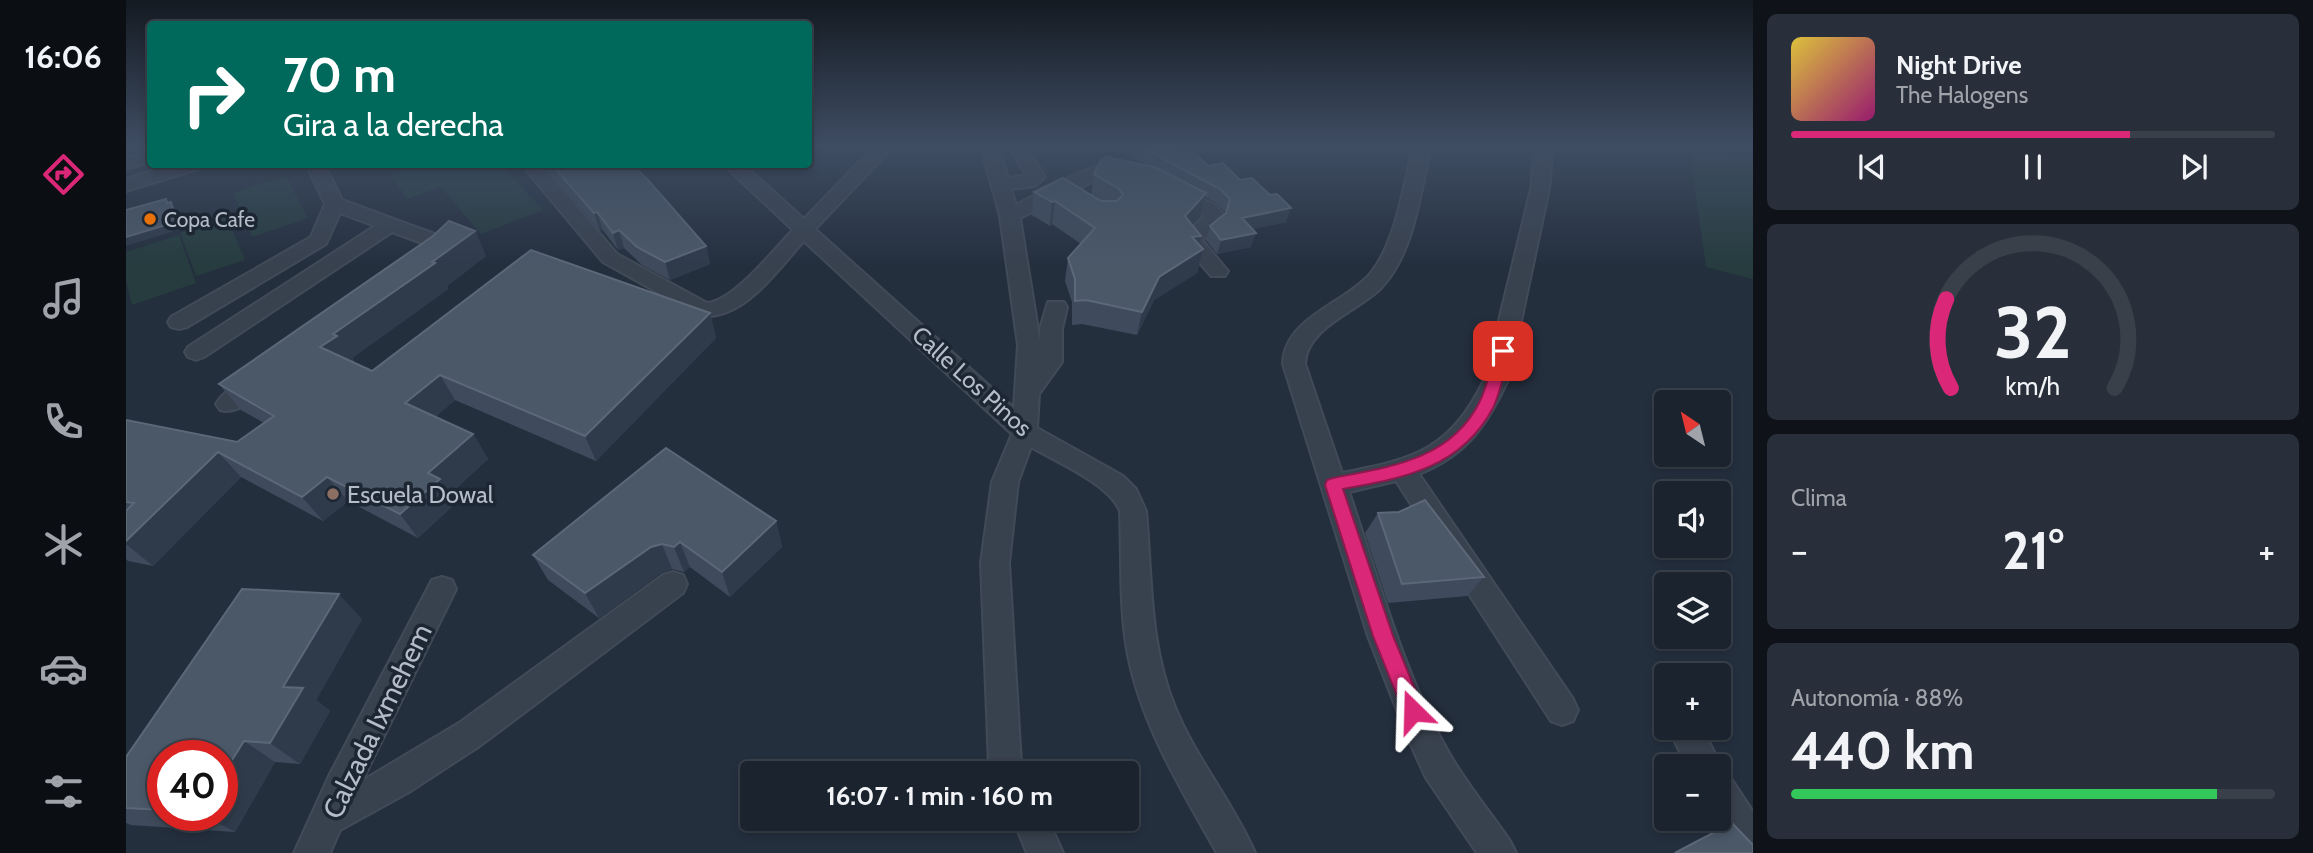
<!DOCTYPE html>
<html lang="es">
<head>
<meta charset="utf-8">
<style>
	body { margin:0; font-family:Cabin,sans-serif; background:#282f3a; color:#f1f3f6; height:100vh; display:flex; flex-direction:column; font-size:26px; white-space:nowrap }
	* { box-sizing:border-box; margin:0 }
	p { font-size:23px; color:#a0a4aa }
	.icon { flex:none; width:38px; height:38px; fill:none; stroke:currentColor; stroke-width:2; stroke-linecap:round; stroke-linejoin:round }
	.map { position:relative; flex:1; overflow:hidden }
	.side { display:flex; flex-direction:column; gap:14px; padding:14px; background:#0f1319; width:560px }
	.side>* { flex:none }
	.hud { position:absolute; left:21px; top:21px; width:665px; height:147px; border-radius:7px; box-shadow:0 4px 10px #0003,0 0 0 2px #39404a; background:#00695c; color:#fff; overflow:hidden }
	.needle { width:46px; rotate:325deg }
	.controls { position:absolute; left:1528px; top:390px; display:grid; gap:14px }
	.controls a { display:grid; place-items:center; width:77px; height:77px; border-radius:7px; background:#1b232e; box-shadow:0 4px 10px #0003,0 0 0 2px #39404a; font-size:35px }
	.speed { position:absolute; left:21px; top:740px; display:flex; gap:14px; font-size:35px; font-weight:700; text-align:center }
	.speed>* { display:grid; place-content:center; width:91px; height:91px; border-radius:50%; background:#1b232e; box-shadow:0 4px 10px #0003,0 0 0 2px #39404a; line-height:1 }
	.speed .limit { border:10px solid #d22; background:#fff; color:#111 }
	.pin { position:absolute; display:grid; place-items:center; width:60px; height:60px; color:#fff; margin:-30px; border-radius:14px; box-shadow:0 4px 10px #0006 }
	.me { position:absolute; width:77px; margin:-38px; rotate:338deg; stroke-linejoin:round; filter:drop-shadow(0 0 5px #0008) }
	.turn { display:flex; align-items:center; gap:24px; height:147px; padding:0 21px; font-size:32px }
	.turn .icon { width:91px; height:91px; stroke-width:2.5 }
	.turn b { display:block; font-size:49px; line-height:60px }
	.big { font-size:52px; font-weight:700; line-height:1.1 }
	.side .widget { flex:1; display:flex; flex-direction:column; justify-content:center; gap:10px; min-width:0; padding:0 24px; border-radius:10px; background:#282f3a }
	.side .dial { align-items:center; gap:0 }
	.dial svg { height:182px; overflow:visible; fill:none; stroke:#39404a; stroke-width:7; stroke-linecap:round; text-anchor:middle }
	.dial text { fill:#f1f3f6; stroke:none }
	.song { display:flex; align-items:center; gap:21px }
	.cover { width:84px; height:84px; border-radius:10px; background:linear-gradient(135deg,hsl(50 70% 55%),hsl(320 70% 35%)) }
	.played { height:7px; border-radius:4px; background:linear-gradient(90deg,#db2777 70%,#39404a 70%) }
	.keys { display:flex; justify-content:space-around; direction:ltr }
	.heat { display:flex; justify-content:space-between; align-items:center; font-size:38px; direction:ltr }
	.charge { height:10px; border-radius:5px; background:linear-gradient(90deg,#34c759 88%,#39404a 0) }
	.trip { position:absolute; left:614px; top:761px; width:399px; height:70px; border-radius:7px; background:#1b232e; box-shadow:0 4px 10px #0003,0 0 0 2px #39404a; font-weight:700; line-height:70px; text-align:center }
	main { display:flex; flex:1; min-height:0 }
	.tabs { display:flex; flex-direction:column; width:126px; justify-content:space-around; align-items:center; background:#0b0e12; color:#a0a4aa }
	.tabs .icon { width:49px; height:49px }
	.tabs .selected { color:#db2777 }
	.tabs b { font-size:32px; color:#f1f3f6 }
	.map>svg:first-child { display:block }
</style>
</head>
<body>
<main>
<nav class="tabs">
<b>16:06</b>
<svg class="icon selected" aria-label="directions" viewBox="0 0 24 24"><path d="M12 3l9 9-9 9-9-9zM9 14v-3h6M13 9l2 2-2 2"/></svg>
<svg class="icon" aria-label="music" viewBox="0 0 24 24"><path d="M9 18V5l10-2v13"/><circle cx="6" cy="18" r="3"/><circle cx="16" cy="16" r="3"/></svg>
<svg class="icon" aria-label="phone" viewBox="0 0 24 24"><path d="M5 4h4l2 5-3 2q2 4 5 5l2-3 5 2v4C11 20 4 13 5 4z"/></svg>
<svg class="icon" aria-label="climate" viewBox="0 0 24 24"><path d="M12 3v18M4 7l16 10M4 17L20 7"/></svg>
<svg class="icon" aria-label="car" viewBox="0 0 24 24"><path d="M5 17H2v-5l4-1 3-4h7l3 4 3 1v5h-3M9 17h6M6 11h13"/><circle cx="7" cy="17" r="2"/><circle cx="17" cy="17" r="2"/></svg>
<svg class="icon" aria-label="filters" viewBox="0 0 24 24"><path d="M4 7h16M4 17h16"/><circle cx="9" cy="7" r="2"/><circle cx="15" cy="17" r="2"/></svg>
</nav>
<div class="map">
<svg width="1627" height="853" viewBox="0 0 1627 853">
	<rect width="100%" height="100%" fill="#242f3e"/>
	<path fill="#263c3f" d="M1563 146 1627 159V279L1580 267Z
		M294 165H375L417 210 355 234 315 187 281 199 264 174Z
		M160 176 182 218 126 237 107 193Z
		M101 217 119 260 70 276 54 233Z
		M53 235 70 283 6 305 0 281V252Z"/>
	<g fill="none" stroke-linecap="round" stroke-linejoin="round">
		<defs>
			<path id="minor" d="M749 146H768L689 229 888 408 892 345 874 216 858 158 859 146H877L876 158 882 178 900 175 882 146H900L919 177 909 186 885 189 890 205C911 195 990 147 1007 166L1004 170 988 171 894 218 914 342V329L922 302H938L941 307 936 329V362L913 394 911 428 997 476 1010 489 1020 511C1026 578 1023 644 1049 707 1070 759 1107 802 1129 853H1091C1056 791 1016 726 1002 655 993 608 996 559 994 511 983 484 931 462 905 447L892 482 883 563 895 764 898 774H865L863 764 855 563 866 482 886 434 678 241C651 270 619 320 574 316L477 262 395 164H414L491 254 581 303C608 301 648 249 667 230L597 164H617L678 219Z
				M1287 146H1305C1294 192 1289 251 1256 287 1233 311 1180 327 1179 364L1216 473C1290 459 1325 449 1359 378L1405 189 1409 146H1427L1423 189 1383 378C1361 425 1342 454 1293 474L1447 699 1452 710 1447 721 1436 725 1425 721 1270 481 1223 492C1252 577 1278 675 1323 753 1340 783 1364 812 1384 841L1390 853H1351L1300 778 1281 736 1242 636 1157 364C1158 318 1218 304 1244 274 1270 243 1278 184 1287 146Z
				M24 152V162L0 169V158Z
				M48 164H78L75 168 0 191V179Z
				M180 164H198L216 200 322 239 328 247C321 258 315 266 301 262L298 258 307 247 266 232 78 357 70 360 62 357 59 352 62 347 249 226 214 213 200 244 61 327 53 329 45 327 42 322 45 317 185 237 199 204Z
				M1049 186 1089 205 1098 215 1094 225 1076 240 1102 271 1099 276H1085L1057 243 1059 235 1078 216 1042 196 1040 192Z
				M133 374 141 376 145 382C136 397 110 415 94 410L90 404C97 391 119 378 133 374Z
				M547 572 557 575 561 584 557 593 355 745 283 792 214 830 204 853H168L203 776 306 580 316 577 326 580 330 589 236 781 333 723 537 575Z
				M1542 728H1576L1595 766 1593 773 1604 777 1627 812V853H1613L1592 819V766H1561Z
				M887 819H922L937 853H901Z"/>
		</defs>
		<use href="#minor" stroke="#414a57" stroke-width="4"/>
		<use href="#minor" fill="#38414e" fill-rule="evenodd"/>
	</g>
	<path fill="#3f4b5c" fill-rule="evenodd" d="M1007 146H1046L1053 154 1082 166 1160 222 1126 229 1125 247 1091 254 1080 240 1084 226 1100 213 1090 203 1079 197 1074 217 1066 225 1075 236 1072 244 1077 249 1071 273 1028 300 1011 335 956 324 946 325V302L939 281 942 258 955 244 926 224 924 226 906 215 908 192 965 195 968 174 1022 166 1005 157Z
		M416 164H506L580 246 584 264 544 280 516 265 498 248 492 250 477 230 474 231Z
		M349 231 360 256 321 286 322 289 226 358 228 361 227 362 246 371 584 313 590 338 470 461 329 400 309 417 347 434 362 459 324 494 330 503 292 538 222 501 197 521 115 477 27 566 2 561 0 559V420L111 442 138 423 115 410 93 384Z
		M1273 512 1358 577 1341 596 1262 603 1239 533 1252 513Z
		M650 521 656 547 604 597 564 567 558 572 546 569 535 573 473 618 422 580 407 555Z
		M236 619 190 700 204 711 174 764 149 762 109 832 5 825 0 823V757ZM37 756 96 816H37Z
		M1606 823 1627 853H1547L1569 841Z"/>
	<path fill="#2f3b4b" d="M3 146H24V149L8 153Z
		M1080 193 1074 217 1053 239 1059 216Z
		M929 201 926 224 924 226 926 202Z
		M45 202 50 209 55 229 0 246V237Z
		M1165 208 1160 222 1111 232 1116 218Z
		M471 212 477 230 474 231 468 213Z
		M493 230 498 248 492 250 487 233Z
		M349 231 360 256 321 286 322 289 226 358 228 361 212 373 194 347 207 334Z
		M1130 233 1125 247 1091 254 1095 240Z
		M1075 236 1070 254 1077 249 1071 273 1028 300 1011 335 1016 312 1033 277 1066 237Z
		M580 246 584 264 544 280 539 262Z
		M584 313 590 338 470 461 459 436Z
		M314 375 329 400 295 429 279 403Z
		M347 434 362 459 324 494 330 503 292 538 274 514 302 473Z
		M92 452 115 477 27 566 0 544V541Z
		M201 477 222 501 197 521 176 497Z
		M650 521 656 547 604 597 596 572Z
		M554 542 564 567 558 572 548 547Z
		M536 544 546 569 535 573 473 618 459 593 525 547Z
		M213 594 236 619 190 700 204 711 174 764 144 743 157 687Z
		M118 741 149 762 109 832 79 816H96V776Z"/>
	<path fill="#4b5868" stroke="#5c6777" stroke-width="2" d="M1013 146H1046L1053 154 1067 151 1082 166 1097 163 1114 180 1126 178 1144 195 1151 194 1165 208 1116 218 1130 233 1095 240 1084 226 1100 213 1104 199 1094 189Z
		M981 157 1031 168 1080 193 1059 216 1075 236 1066 237 1077 249 1033 277 1016 312 960 300 949 301V279L942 258 969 228 929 201 926 202 908 192 937 178 975 201H991L997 195 993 189 968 174 975 160Z
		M425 164H506L522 180 580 246 539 262 511 247 493 230 487 233 471 212 468 213Z
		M40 199 41 203 45 202 50 222 0 237V210Z
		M323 221 349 231 306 262 309 263 207 334 211 336 194 347 246 371 405 250 584 313 459 436 314 375 279 403 347 434 302 473 314 479 274 514 201 477 176 497 92 452 0 541V511L8 503 0 502V420L111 442 148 416 93 384 307 236Z
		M540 448 650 521 596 572 554 542 548 547 536 544 525 547 459 593 407 555Z
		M1299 500 1358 577 1276 584 1252 513 1273 512Z
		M116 589 213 594 157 687 177 688 144 743 118 741 96 776V756H37V810L0 808V757Z
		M1606 823 1627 845V853H1549Z"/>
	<linearGradient id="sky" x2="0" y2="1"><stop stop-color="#141a22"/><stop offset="0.55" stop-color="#3f4d63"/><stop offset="1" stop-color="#3f4d63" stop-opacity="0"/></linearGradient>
	<rect width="1627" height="265" fill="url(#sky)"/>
	<path fill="#db2777" stroke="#8e194d" stroke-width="2" d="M1377 346 1384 351C1379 369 1375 391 1367 408 1335 468 1278 478 1217 489L1267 636 1298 711 1295 718 1287 721 1280 718 1247 636 1199 485 1201 480 1207 478C1263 467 1324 460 1353 403 1361 388 1364 368 1370 351Z"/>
	<circle fill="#e8710a" stroke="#1d2633" stroke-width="2.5" cx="24" cy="219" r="7"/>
	<circle fill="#8d6e63" stroke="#1d2633" stroke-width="2.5" cx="207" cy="494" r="7"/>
	<g text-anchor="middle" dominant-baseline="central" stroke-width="7" stroke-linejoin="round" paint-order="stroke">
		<g font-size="21" fill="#b4bcc9" stroke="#1d2633" text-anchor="start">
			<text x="38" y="219">Copa Cafe</text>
		</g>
		<g font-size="24" fill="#b4bcc9" stroke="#1d2633">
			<text transform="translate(846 381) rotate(42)">Calle Los Pinos</text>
		</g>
		<g font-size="24" fill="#b4bcc9" stroke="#1d2633" text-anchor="start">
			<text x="221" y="494">Escuela Dowal</text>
		</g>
		<g font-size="28" fill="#b4bcc9" stroke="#1d2633">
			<text transform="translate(251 721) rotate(-64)">Calzada Ixmehem</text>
		</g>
	</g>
</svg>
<div class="controls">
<a><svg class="needle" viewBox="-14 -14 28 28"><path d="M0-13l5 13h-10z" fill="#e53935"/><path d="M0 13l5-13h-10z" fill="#a0a4aa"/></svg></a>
<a><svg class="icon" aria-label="sound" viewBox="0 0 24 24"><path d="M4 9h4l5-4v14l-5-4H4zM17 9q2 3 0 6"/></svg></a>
<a><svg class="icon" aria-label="layers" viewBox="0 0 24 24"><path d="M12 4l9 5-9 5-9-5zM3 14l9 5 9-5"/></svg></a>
<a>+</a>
<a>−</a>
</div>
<div class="speed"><div class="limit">40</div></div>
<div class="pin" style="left:1377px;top:351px;background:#d93025"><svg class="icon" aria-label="arrive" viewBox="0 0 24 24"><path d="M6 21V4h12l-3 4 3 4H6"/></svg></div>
<svg class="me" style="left:1287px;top:711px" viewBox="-20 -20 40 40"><path d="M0-17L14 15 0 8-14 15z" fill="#db2777" stroke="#fff" stroke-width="4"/></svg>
<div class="trip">16:07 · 1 min · 160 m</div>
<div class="hud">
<div class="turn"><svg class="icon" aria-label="right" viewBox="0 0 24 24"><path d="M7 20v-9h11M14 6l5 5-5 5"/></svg><div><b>70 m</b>Gira a la derecha</div></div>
</div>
</div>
<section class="side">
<div class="widget">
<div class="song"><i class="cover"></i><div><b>Night Drive</b><p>The Halogens</p></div></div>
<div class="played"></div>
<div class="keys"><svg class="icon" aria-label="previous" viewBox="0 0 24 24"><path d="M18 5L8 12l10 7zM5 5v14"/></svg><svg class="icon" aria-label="pause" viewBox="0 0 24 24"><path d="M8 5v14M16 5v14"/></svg><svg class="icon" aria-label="next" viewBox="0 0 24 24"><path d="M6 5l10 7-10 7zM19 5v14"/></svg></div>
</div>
<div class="widget dial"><svg viewBox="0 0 100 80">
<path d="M14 69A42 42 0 1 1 86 69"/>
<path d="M14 69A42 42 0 0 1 12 30" stroke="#db2777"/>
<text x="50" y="56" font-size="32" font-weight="700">32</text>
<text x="50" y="72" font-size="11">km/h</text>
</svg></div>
<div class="widget"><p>Clima</p>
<div class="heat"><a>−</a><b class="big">21°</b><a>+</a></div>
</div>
<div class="widget"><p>Autonomía · 88%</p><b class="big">440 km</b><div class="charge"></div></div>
</section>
</main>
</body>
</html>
